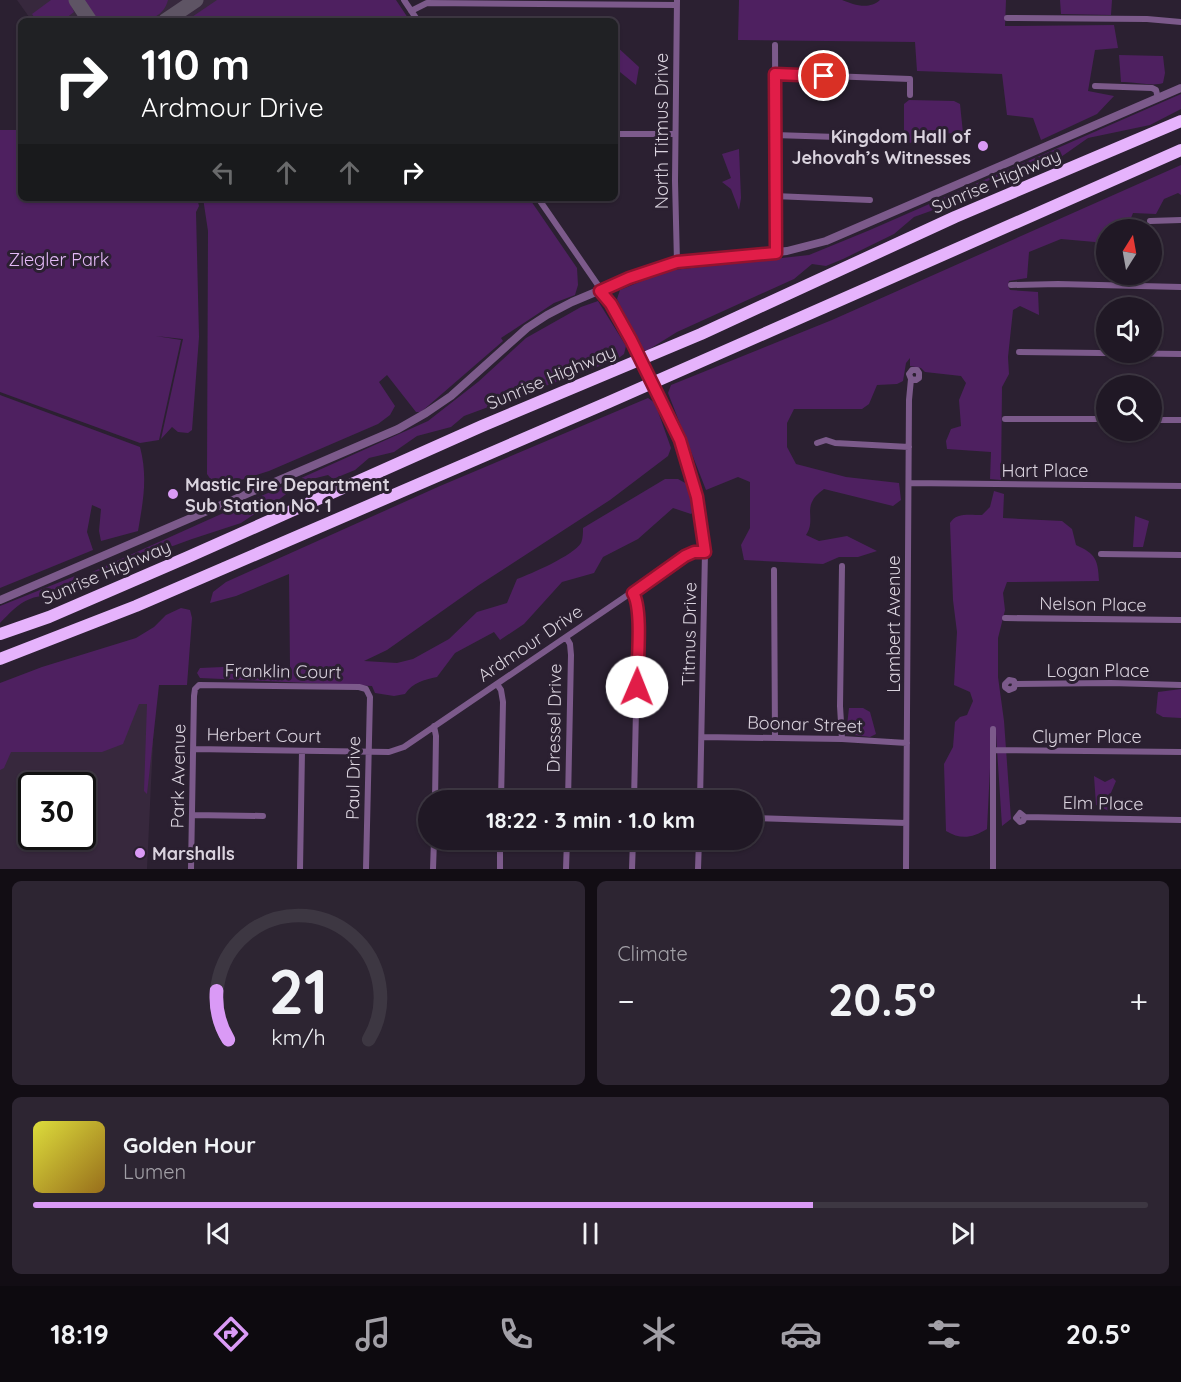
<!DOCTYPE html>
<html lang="en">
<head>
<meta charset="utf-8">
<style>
	body { margin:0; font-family:Quicksand,sans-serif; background:#2d2532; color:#f1f3f6; height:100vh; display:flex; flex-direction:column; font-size:22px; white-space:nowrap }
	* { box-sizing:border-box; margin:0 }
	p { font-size:20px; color:#a2a0a7 }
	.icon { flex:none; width:33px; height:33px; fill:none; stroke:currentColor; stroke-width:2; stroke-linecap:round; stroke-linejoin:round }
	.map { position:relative; height:869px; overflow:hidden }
	.sheet { display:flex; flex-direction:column; gap:12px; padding:12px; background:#120d14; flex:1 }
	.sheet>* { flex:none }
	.top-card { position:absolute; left:18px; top:18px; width:600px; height:183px; border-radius:9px; box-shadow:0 2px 4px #0004,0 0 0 2px #3d3742; background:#202124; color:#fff; overflow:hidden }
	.needle { width:39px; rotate:11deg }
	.tools { position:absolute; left:1096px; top:219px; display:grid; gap:12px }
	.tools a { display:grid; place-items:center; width:66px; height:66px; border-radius:50%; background:#201825; box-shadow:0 2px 4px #0004,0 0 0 2px #3d3742; font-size:30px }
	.speed { position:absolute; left:18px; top:772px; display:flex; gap:12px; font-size:30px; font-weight:700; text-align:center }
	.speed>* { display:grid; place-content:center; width:78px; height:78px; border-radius:50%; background:#201825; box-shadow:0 2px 4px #0004,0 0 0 2px #3d3742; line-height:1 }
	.speed .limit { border:3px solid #111; border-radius:9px; background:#fff; color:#111 }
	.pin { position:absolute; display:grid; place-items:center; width:51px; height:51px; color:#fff; margin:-26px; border:3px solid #fff; border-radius:50%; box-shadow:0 2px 6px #0007 }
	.me { position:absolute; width:66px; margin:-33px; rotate:1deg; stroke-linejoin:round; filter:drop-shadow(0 0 4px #0008) }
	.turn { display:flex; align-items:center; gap:21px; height:126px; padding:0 24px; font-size:27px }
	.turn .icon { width:78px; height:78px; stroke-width:2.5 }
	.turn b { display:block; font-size:42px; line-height:51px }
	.lanes { display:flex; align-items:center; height:57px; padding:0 24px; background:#0003; justify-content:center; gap:30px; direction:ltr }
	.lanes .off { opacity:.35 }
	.big { font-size:45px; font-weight:700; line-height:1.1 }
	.sheet .card { flex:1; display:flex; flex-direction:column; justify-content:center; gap:9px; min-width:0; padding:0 21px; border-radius:9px; background:#2d2532 }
	.sheet .dial { align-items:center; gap:0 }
	.dial svg { height:156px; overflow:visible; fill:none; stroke:#3d3742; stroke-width:7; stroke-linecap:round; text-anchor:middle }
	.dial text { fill:#f1f3f6; stroke:none }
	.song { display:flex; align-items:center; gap:18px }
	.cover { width:72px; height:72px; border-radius:9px; background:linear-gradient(135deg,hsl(60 70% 55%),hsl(40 70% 35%)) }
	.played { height:6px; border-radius:3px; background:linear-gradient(90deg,#da9af6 70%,#3d3742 70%) }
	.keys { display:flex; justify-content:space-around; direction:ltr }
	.heat { display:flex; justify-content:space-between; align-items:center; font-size:33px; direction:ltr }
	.sheet .tiles { flex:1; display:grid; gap:12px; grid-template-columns:1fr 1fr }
	.card:last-child { grid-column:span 2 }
	.trip { position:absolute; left:418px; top:790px; width:345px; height:60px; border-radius:30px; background:#201825; box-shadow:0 2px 4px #0004,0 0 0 2px #3d3742; font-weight:700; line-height:60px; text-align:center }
	.menu { display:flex; height:96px; justify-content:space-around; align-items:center; background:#0d0a0f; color:#a2a0a7 }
	.menu .icon { width:42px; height:42px }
	.menu .selected { color:#da9af6 }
	.menu b { font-size:27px; color:#f1f3f6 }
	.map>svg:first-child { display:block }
</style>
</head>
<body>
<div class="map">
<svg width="1181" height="869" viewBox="0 0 1181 869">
	<rect width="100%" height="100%" fill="#2b2031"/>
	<path fill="#37283d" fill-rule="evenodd" d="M17 0H305L319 21H32Z
		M156 677 147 869H0V691ZM32 786H82V837H32Z"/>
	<path fill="#4e2060" d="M51 0H69L74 12 62 21H37L32 14Z
		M82 0H168C161 29 119 21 96 21Z
		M217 0H396L410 21H186Z
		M739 0H842C854 5 869 10 880 0H1006L1005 26 1114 25 1118 48 1095 50 1088 91 1114 96 1097 114 1041 140 1033 118 1007 115 1002 74 917 71 915 42 738 40Z
		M1060 0H1112L1111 15 1061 14Z
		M615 45 639 67 636 85 620 72 615 77Z
		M1119 55 1163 56 1165 73 1163 83C1152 87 1134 81 1121 82Z
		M1181 94V109L1150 125 1088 138 1051 164 1036 165 991 179 950 204 914 217 894 234 843 259 826 266 812 264 794 279 677 332 648 350H642L617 299 620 290 661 273 673 270 809 255 870 230Z
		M909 100 954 101 960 104 963 133 922 134 915 141 910 143 904 137V104Z
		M0 130H21V198H197L199 206 196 212 199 337 192 430 188 433 178 432 172 427 161 439 183 339 156 336 181 340 159 440 140 443 0 392Z
		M739 149 741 198 739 210 731 189 722 182 731 178 722 154Z
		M1181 165V195L1178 193 1164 199 1156 214 1133 213 1129 223 1130 229 1107 230V252L1095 242 1061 239 1029 252 1027 278 1009 281 1008 286 1010 290 1038 292 1039 315 1020 306 1013 310 1008 357 1009 374 1002 387 1001 480 990 479 991 452 947 449 946 441 951 429 961 426 959 400 966 383 961 376 925 372 921 368 910 366V358L906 363 903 381 897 384 877 385 869 404 862 409H794L787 423V447L796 464 846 477 899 483 901 500 893 506 824 489C820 492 815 496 813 500 806 511 815 522 806 535L819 541 847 536 877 551 858 557H839L823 564 744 560 741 545 750 528V482L738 477 706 490 668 393 671 385 832 320Z
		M203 198H529L577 268 578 285 575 295 554 303 501 338 503 341 421 412H416L387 375 379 382 395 406 390 415 378 424 269 471 231 483 211 480 207 474 208 231Z
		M598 301 626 346 624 354 616 360 464 416 451 427 417 436 394 452 369 458 355 470 333 479 328 475 308 480 294 488 273 504 253 515 241 523 192 539 121 565 90 573 428 421 478 382 526 338 581 307Z
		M0 395 140 447C148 477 143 502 138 531L101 541 99 531 101 509 92 505 87 532 93 550 0 588Z
		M648 398 655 403 671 448 668 456 610 500 479 585 387 650 364 661 397 663 413 659 449 639 477 612 507 603 517 579C531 574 574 555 581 543 583 539 583 532 583 528L665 479H678L687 484 693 512 691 514 673 508 638 539 603 557 594 573 562 582 524 624 500 640 494 632 455 653 437 677C424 680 413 682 405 694L394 696 375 693 372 686 200 678 197 673 200 668 246 666 290 667 289 574 236 596 210 603 213 592 226 582 440 486Z
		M994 491 1004 494 1003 518 1062 521 1072 529 1076 545C1096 554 1098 560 1099 581L1007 582 1003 593 1005 610 998 638V677L1004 721 1011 819 1002 826 996 734 991 748 987 829C972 838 961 840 946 831L944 764 953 747 955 722 960 717 967 715 973 701 970 692 954 685 957 632 953 600 950 523C956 512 971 515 982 515L990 507Z
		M1135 516 1149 521 1143 547H1133Z
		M75 576V580C54 609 53 590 30 599 17 604 9 614 0 623V606Z
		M181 608 190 610 192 618 187 685H159L147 794 144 791 147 704H139L123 744 102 752H11L4 768 0 770V683L42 667 136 638 154 627 166 615Z
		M1181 689V718L1163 717 1156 713 1158 692Z
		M849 708H863L870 712 876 734 870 737 846 734Z
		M1094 776 1105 782 1113 778 1116 781 1110 795 1114 809 1109 811 1096 805Z"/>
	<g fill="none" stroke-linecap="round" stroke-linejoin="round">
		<path stroke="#5e5464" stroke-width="15" d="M76 0 90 21
			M165 21 196 0"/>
		<path stroke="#7c5a8b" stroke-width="6" d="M404 0 418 21
			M677 0 675 181 677 262
			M411 11 427 3 677 5
			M1007 18 1147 19 1181 22
			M775 45 776 253
			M775 74 910 79V95
			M1095 86 1152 88 1156 90 1158 98
			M615 134H675
			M774 135 900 139
			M774 196 870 200
			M538 198 611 304 631 341
			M1150 221 1181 220
			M1011 285 1058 284 1181 287
			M1019 352 1181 354
			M661 400 685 454 697 497 705 552 700 801
			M1005 419H1107
			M1152 420H1181
			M817 443 826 440 835 443 909 447
			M909 483 1181 486
			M1101 554 1181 555
			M774 570 775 738
			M633 593 637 599 638 618 634 801
			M1005 618 1181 620
			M566 637 570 644 571 655 568 801
			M497 684 501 690 503 702 501 801
			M1015 684 1014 688 1009 690 1005 687V684L1009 680 1014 681 1015 684 1111 683 1181 685
			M434 726 436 736 435 801
			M993 729V869
			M702 737 842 739 907 743
			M842 739 840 706 842 566
			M194 749 389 752 404 747 685 556 694 552H705
			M993 750 1181 752
			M192 815 263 816
			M1025 817 1023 821 1020 822 1016 818 1020 813 1025 817 1181 820
			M753 818 906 823
			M191 869 194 696 195 689 199 685 359 687 366 689 370 697 366 869
			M300 869 302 751
			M433 869 434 840
			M500 869V840
			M566 869 567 840
			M632 869 633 840
			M698 869 699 840
			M906 869 909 400 911 379 909 374 912 370H917L919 373V378L916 380 911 379"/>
		<path stroke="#7c5a8b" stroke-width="8" d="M0 600 398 429 426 413 451 396 527 328 547 315 572 302 629 278 677 262 787 251 826 241 1181 88"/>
		<path stroke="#e6b3fc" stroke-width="12" d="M0 634 49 617 188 557 482 426 701 334 955 217 1181 121
			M0 659 136 606 609 402 1181 150"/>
		<path stroke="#7c5a8b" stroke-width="6" d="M631 341 661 400"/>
	</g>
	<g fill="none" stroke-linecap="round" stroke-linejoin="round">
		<defs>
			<path id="route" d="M637 687C637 665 643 609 633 593L685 556 694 552H705L697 497 680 440 631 340 611 304 600 291 629 278 677 262 776 253 775 74 824 76"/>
		</defs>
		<use href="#route" stroke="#92132f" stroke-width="15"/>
		<use href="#route" stroke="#e11d48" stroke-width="10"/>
	</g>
	<g fill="#da9af6" stroke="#2b2031" stroke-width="2">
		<circle cx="983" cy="146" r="6"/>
		<circle cx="173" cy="494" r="6"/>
		<circle cx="140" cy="853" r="6"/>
	</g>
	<g text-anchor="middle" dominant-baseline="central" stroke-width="6" stroke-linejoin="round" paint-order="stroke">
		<g font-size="18" fill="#dad3de" stroke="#2b2031">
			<text transform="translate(661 131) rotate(-90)">North Titmus Drive</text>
			<text transform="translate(996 181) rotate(-23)">Sunrise Highway</text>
			<text transform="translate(551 377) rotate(-23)">Sunrise Highway</text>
			<text x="1045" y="470">Hart Place</text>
			<text transform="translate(106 572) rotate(-23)">Sunrise Highway</text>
			<text transform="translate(1093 604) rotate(1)">Nelson Place</text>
			<text transform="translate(893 624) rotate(-90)">Lambert Avenue</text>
			<text transform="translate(689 634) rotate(-89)">Titmus Drive</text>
			<text transform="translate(530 643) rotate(-34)">Ardmour Drive</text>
			<text x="1098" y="670">Logan Place</text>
			<text transform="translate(283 671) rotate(1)">Franklin Court</text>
			<text transform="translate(554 718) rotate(-89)">Dressel Drive</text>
			<text transform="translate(805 724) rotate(2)">Boonar Street</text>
			<text transform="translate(264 735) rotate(1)">Herbert Court</text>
			<text x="1087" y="736">Clymer Place</text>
			<text transform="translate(178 776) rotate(-89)">Park Avenue</text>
			<text transform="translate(353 778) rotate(-89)">Paul Drive</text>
			<text transform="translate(1103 803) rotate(1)">Elm Place</text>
		</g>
		<g font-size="18" font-weight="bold" fill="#dad3de" stroke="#2b2031" text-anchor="start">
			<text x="971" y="136" text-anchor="end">Kingdom Hall of<tspan x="971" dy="21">Jehovah’s Witnesses</tspan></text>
			<text x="185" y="484">Mastic Fire Department<tspan x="185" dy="21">Sub Station No. 1</tspan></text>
			<text x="152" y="853">Marshalls</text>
		</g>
		<g font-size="18" fill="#e4baf7" stroke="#2b2031">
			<text x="59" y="259">Ziegler Park</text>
		</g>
	</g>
</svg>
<div class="tools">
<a><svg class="needle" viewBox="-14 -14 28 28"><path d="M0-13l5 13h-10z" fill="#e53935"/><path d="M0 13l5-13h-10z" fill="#a2a0a7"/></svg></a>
<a><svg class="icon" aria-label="sound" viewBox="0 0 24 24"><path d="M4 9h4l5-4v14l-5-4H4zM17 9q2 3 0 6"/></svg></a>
<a><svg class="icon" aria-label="search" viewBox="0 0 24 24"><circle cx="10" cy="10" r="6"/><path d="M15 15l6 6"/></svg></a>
</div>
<div class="speed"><div class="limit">30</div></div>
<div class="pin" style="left:824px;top:76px;background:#d93025"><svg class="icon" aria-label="arrive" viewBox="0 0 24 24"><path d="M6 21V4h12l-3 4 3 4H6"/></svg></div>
<svg class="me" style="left:637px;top:687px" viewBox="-20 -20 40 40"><circle r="19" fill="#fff"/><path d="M0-13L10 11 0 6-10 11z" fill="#e11d48"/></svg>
<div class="trip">18:22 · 3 min · 1.0 km</div>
<div class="top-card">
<div class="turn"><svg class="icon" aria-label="right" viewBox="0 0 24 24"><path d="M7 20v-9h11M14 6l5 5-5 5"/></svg><div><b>110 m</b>Ardmour Drive</div></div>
<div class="lanes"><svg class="icon off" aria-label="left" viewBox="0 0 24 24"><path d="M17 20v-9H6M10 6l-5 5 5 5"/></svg><svg class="icon off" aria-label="ahead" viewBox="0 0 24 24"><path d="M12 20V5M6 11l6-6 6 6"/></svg><svg class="icon off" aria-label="ahead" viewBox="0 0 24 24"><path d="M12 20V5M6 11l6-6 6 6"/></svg><svg class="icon" aria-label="right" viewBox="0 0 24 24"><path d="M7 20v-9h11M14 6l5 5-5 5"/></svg></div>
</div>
</div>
<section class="sheet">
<div class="tiles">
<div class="card dial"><svg viewBox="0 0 100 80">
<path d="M14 69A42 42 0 1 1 86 69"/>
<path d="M14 69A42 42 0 0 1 8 44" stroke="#da9af6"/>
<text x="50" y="56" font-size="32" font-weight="700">21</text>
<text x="50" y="72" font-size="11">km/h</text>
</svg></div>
<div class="card"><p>Climate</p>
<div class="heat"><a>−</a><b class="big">20.5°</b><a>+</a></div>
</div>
<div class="card">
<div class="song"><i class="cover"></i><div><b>Golden Hour</b><p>Lumen</p></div></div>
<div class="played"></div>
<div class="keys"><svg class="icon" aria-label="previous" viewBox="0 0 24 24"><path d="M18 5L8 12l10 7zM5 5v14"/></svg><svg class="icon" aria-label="pause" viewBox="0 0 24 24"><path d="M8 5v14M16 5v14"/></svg><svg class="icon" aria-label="next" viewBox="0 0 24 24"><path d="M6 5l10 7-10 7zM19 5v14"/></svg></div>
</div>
</div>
</section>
<nav class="menu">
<b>18:19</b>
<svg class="icon selected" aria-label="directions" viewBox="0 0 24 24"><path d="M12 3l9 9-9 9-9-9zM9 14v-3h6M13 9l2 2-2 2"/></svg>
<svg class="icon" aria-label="music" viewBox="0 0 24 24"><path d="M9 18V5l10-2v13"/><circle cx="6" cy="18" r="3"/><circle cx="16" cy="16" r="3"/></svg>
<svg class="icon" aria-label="phone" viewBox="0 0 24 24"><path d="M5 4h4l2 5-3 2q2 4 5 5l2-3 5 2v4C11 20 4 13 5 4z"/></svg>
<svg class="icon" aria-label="climate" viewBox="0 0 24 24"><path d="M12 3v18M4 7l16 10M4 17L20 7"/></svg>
<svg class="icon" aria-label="car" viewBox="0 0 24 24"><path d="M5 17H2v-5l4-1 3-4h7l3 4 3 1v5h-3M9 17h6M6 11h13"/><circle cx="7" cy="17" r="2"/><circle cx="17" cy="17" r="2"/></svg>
<svg class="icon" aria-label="filters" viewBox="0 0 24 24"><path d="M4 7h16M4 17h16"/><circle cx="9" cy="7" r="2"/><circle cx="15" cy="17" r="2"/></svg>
<b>20.5°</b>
</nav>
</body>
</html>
